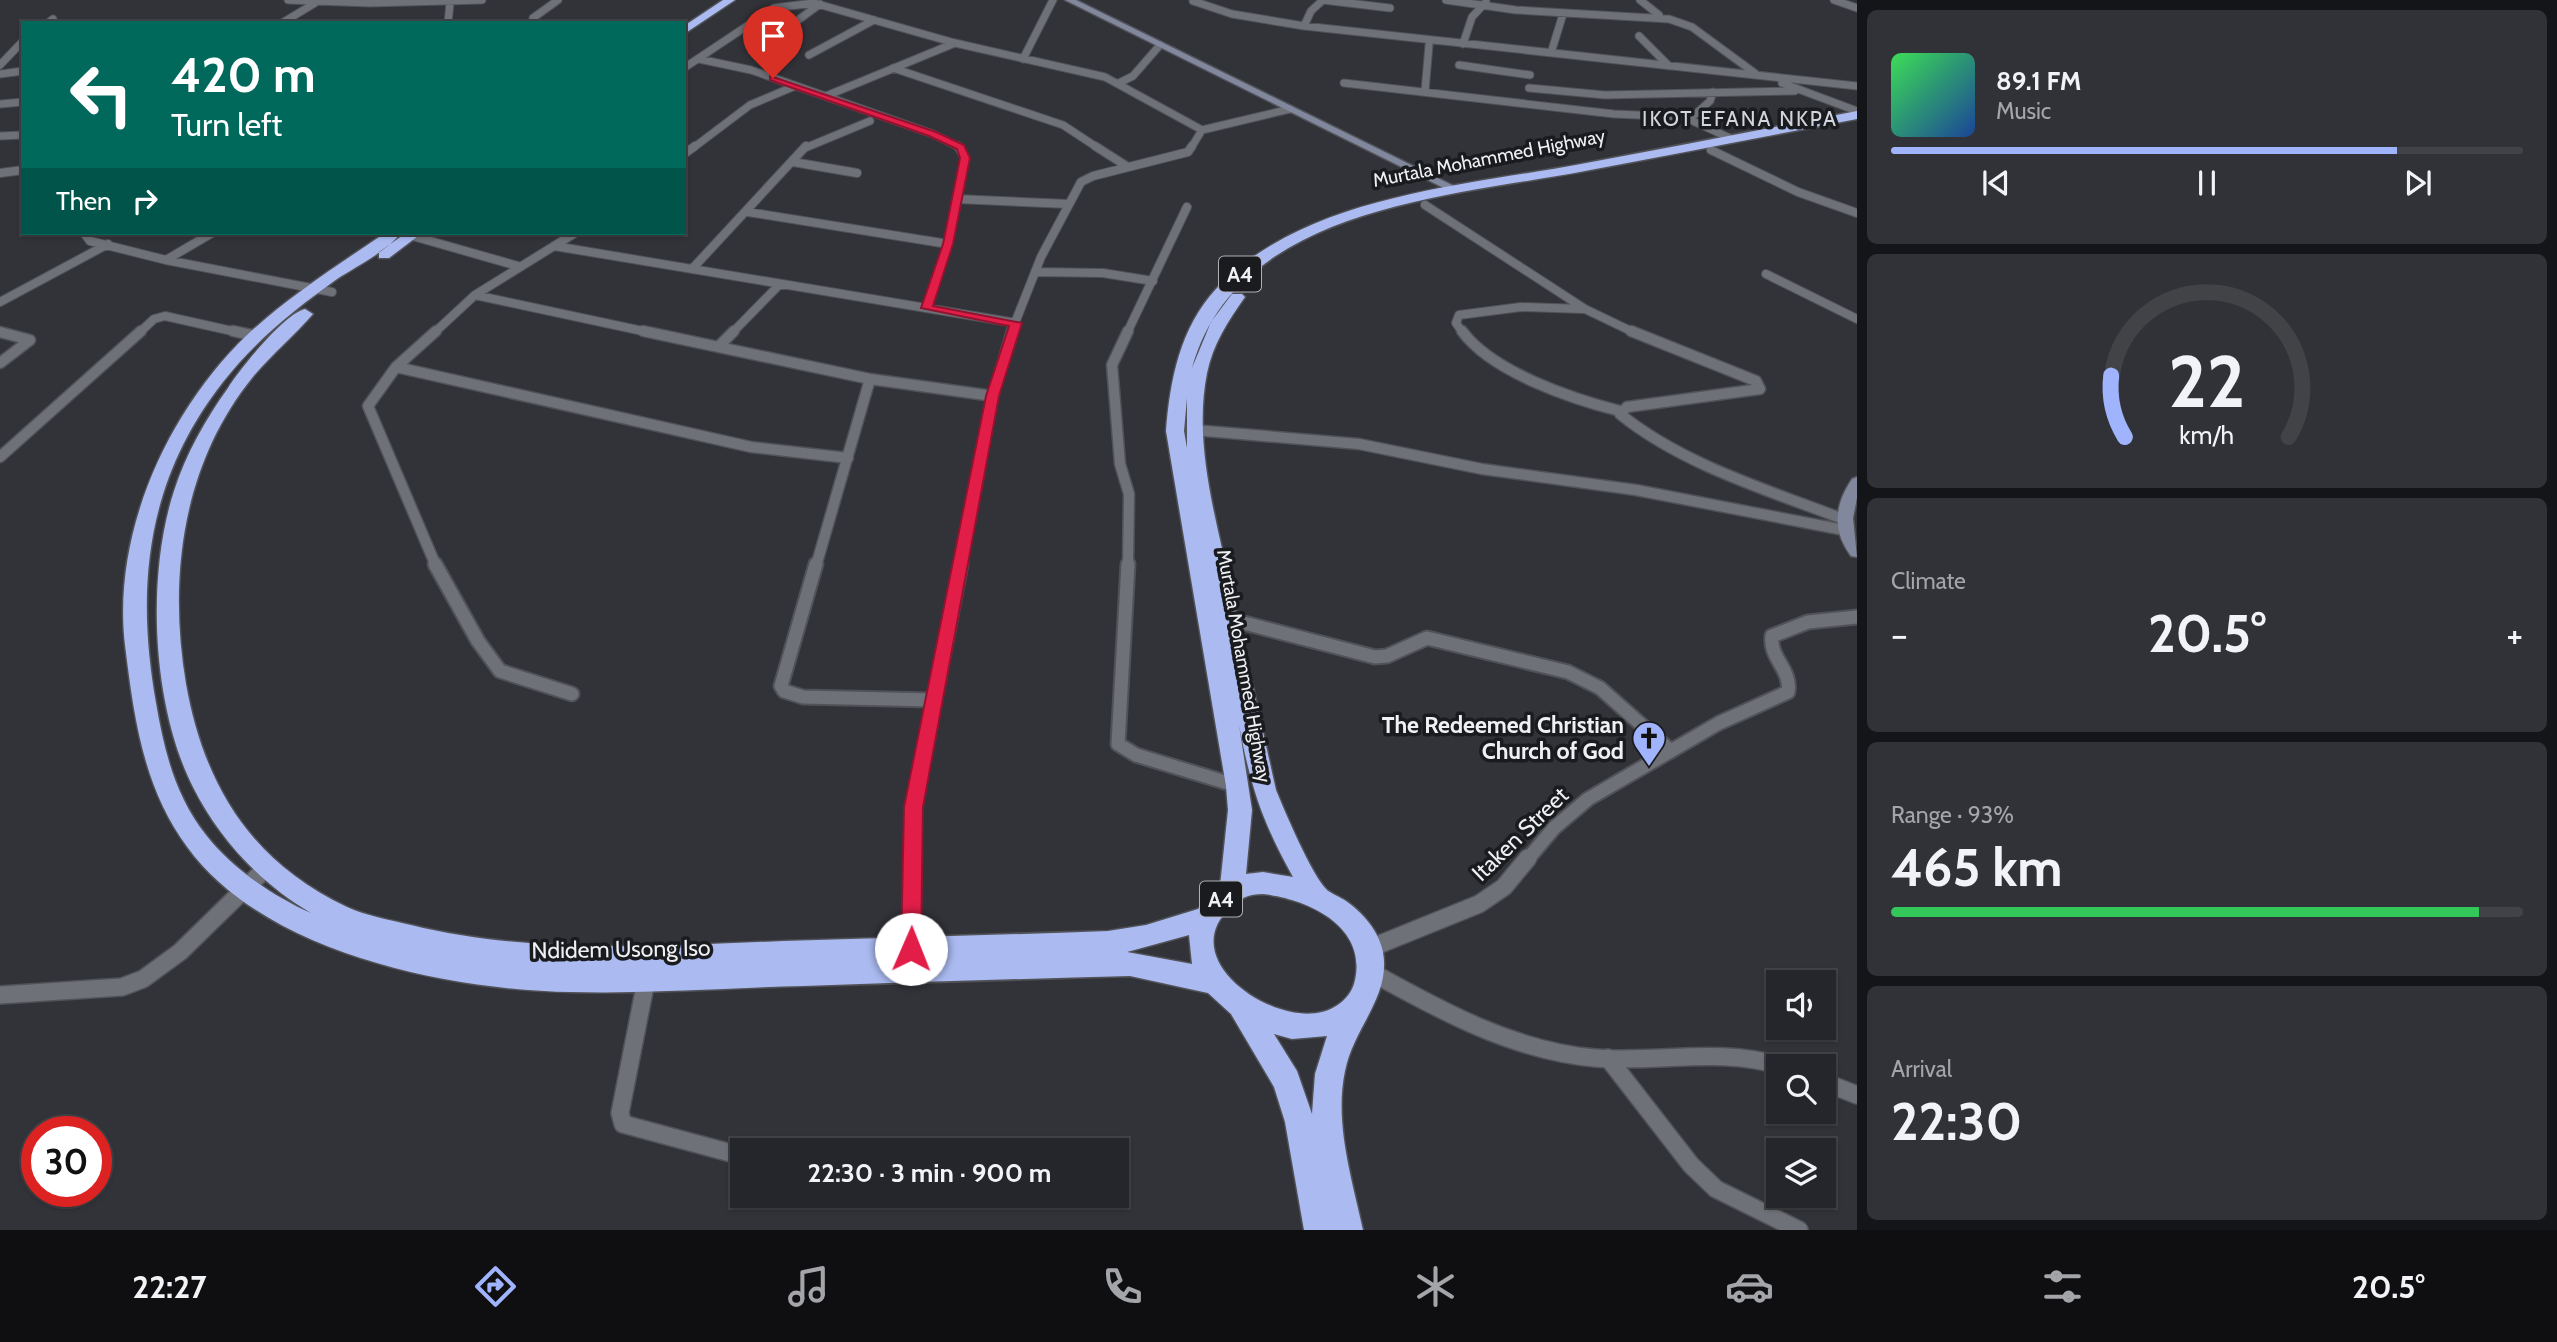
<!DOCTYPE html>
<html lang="en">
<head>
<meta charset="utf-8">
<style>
	body { margin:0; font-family:Cabin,sans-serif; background:#313237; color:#f1f3f6; height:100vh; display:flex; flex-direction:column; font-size:26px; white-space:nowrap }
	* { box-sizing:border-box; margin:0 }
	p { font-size:23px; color:#a3a5a9 }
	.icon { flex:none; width:38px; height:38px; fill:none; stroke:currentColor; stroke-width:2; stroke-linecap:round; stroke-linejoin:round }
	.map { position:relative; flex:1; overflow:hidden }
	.drawer { display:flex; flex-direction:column; gap:10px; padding:10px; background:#141518; width:700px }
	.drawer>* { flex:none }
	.hud { position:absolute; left:21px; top:21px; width:665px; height:214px; border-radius:0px; box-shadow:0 2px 5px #0004,0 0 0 2px #424347; background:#00695c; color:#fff; overflow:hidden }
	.tools { position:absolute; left:1766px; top:970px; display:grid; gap:14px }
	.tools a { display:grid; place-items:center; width:70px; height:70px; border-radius:0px; background:#25262b; box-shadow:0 2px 5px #0004,0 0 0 2px #424347; font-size:35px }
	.speed { position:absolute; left:21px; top:1116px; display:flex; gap:14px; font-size:35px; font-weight:700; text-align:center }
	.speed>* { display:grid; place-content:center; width:91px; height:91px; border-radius:50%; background:#25262b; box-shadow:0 2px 5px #0004,0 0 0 2px #424347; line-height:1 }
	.speed .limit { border:10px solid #d22; background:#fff; color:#111 }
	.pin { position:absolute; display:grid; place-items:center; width:60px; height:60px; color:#fff; margin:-72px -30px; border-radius:50% 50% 50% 0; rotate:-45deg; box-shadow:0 0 7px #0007 }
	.pin .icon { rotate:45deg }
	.me { position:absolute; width:77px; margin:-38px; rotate:1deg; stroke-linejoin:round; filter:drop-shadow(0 0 5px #0008) }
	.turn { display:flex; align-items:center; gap:24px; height:147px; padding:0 35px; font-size:32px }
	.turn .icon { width:91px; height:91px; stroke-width:2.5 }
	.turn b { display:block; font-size:49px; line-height:60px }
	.then { display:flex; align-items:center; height:66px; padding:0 35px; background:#0003; gap:14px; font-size:26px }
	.big { font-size:52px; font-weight:700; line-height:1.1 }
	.drawer .card { flex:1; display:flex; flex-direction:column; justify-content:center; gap:10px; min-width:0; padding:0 24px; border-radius:10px; background:#313237 }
	.drawer .dial { align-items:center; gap:0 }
	.dial svg { height:182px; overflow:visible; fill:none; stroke:#424347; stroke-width:7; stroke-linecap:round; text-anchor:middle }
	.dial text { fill:#f1f3f6; stroke:none }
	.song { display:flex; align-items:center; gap:21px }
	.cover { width:84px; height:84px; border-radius:10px; background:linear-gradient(135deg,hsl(130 70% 55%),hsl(220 70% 35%)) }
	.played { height:7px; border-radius:4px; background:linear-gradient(90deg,#a0b3fd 80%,#424347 80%) }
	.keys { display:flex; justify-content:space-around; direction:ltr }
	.heat { display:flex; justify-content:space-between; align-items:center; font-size:38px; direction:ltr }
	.charge { height:10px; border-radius:5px; background:linear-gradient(90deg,#34c759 93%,#424347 0) }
	.trip { position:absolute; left:730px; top:1138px; width:399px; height:70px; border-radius:0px; background:#25262b; box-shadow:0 2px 5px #0004,0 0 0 2px #424347; font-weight:700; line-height:70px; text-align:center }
	.menu { display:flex; height:112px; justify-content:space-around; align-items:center; background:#0f0f11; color:#a3a5a9 }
	.menu .icon { width:49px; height:49px }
	.menu .selected { color:#a0b3fd }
	.menu b { font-size:32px; color:#f1f3f6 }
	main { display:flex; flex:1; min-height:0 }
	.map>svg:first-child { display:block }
</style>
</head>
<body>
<main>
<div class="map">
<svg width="1857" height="1230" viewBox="0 0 1857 1230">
	<rect width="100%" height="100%" fill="#313339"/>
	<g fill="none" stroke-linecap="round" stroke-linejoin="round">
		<defs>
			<path id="street-far4" d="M288 0 370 3 482 0
				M1323 0 1390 8
				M1446 0 1516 10 1669 19 1692 27 1756 74
				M1640 0 1659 15
				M1834 0 1857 8
				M1193 1 1232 14 1304 26 1857 86
				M533 18 558 0
				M48 23 53 19
				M282 23 315 3
				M448 23 450 3
				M1304 26 1311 11 1323 0
				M779 34 820 4
				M1639 36 1669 66
				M1463 44 1472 17 1486 2
				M1551 53 1563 14
				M809 55 874 20
				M699 59 751 70 933 134 961 148
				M1023 59 1053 0
				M0 65 23 41
				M1459 65 1530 75
				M684 68 774 8 814 3 955 43 1105 77 1202 130 1290 109
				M893 68 1063 125 1098 148
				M0 74 23 71
				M1119 83 1133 76 1160 45
				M1344 83 1614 114 1684 117 1732 139
				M1782 83 1857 111
				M1529 88 1605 95 1795 91
				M1425 91 1429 45
				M826 96 955 43
				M0 104 23 102
				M1690 119 1710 101 1713 92
				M0 136 23 135
				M693 148 750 105 795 86
				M805 148 870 121
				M1191 148 1202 130"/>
			<path id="street-far3" d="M1095 146 1128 167
				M1711 150 1798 192 1857 213
				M684 154 695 146
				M793 162 857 173
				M0 173 23 170
				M957 199 1069 204
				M1425 205 1585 309 1635 333
				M748 212 948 244
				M84 233 90 241 166 260 332 292
				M402 233 518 266
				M554 246 1016 323
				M166 260 212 233
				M692 269 806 146
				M1036 272 1103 273 1153 281
				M1766 274 1857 319
				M475 295 652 333
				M0 302 108 244
				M927 308 948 244 965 158 958 146
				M139 333 154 319 165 316 241 333
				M434 333 475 295 575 233
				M732 333 780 284
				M1011 333 1041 257 1081 182 1093 176 1188 152 1192 146
				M1127 333 1187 207
				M1463 333 1456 323 1459 315 1521 307 1583 309"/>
			<path id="street-far2" d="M233 331 257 336
				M643 331 870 379 993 396
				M1128 331 1112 365 1120 464 1129 494 1128 566
				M1462 331C1492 372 1572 399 1620 411
				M1631 331 1756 381 1760 389 1627 407 1620 414C1683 465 1768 490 1843 519
				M0 332 30 340 0 363
				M720 345 734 331
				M396 367 751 447 848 458
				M1194 430 1359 444 1482 469 1636 490 1844 530
				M0 457 141 331
				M436 566 368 406 396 367 436 331
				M816 566 870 379
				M960 566 993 396 1012 331"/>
			<path id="street-far1" d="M435 564 478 641 500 671 572 694
				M816 564 781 686 784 691 803 697 932 700
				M1128 564 1118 744 1136 755 1238 786
				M1229 619 1375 657 1387 656 1427 638 1568 672 1600 688 1671 751
				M913 860 914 807 961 564
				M1527 860 1554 828 1588 799 1719 723 1788 692C1792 670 1769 658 1772 636L1808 622 1857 617"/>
			<path id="street" d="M911 949 913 858
				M1368 949 1479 904 1504 887 1528 858
				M1371 972C1441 1011 1514 1051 1595 1058 1659 1063 1719 1047 1782 1066
				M647 976 620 1113 623 1124 742 1156
				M0 995 122 987 143 979 180 952 266 868
				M1608 1058 1691 1165 1716 1189 1799 1230
				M1824 1082 1857 1095"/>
			<path id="secondary" d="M1065 0H1076L1462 190 1452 192Z
				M1857 477V498L1853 518 1857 557 1851 556C1832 530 1834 506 1852 479Z"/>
			<path id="highway" d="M723 0H735L684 34V26Z
				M1857 111V119C1767 136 1676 154 1585 171 1449 197 1236 207 1192 368L1211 322 1232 294H1242L1245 297C1228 321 1213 344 1207 373 1193 443 1216 519 1231 588 1246 655 1261 723 1276 790 1285 812 1312 876 1327 890 1332 894 1340 897 1346 901 1362 912 1379 931 1383 952 1391 997 1354 1026 1345 1071 1334 1123 1352 1179 1363 1230H1304L1285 1122 1274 1087 1231 1014 1208 993 1130 976C1021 979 912 982 803 986 726 988 648 994 571 992 448 990 265 953 188 848 143 788 134 717 125 645 112 534 167 412 247 335 289 296 338 265 385 233H401C387 251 357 266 337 279 295 309 255 341 223 382 147 479 135 585 156 703 164 750 175 796 206 835 232 868 272 896 311 913 261 884 219 839 193 787 152 706 146 577 174 491 186 454 205 420 228 388 240 369 284 314 305 309L313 314C294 336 271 355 252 378 182 465 168 578 186 684 204 785 251 862 347 907 367 916 390 920 411 925 533 955 660 946 784 941 892 938 1000 935 1108 931L1146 925 1198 909 1220 886 1228 810 1226 786 1166 431C1170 380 1180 328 1216 289 1303 196 1463 186 1581 164 1673 147 1765 129 1857 111ZM1187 398V448L1184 431ZM1239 725C1251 788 1262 821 1293 877L1263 872 1246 874 1252 810ZM1263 894C1308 899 1367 926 1355 980 1352 996 1338 1008 1322 1012 1271 1025 1175 959 1230 908 1240 898 1249 894 1263 894ZM1189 935 1192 964 1127 952ZM1274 1034 1292 1039 1327 1036 1315 1074 1312 1114 1297 1071Z
				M406 233H422L389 258H379V252Z"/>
		</defs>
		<use href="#street-far4" stroke="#515257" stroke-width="9"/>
		<use href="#street-far3" stroke="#515257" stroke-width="10"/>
		<use href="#street-far2" stroke="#515257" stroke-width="13"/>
		<use href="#street-far1" stroke="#515257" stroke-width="17"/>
		<use href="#street" stroke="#515257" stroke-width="20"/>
		<use href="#secondary" stroke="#515257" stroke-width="3"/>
		<use href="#highway" stroke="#515257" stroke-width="3"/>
		<use href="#street-far4" stroke="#6f7178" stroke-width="7"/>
		<use href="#street-far3" stroke="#6f7178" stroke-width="8"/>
		<use href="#street-far2" stroke="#6f7178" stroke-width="10"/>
		<use href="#street-far1" stroke="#6f7178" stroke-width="13"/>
		<use href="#street" stroke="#6f7178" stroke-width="17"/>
		<use href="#secondary" fill="#81879d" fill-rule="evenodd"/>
		<use href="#highway" fill="#abbbf2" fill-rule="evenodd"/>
	</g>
	<path fill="#e11d48" stroke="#92132f" stroke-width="2" d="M770 76 936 132 964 145 970 158 953 244 933 306 1022 323 999 396 923 807 921 949 918 956 911 958 904 956 901 949 904 807 986 396 1009 326 921 308 943 244 960 158 957 149 929 136 770 80Z"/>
	<defs>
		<symbol id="church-pin" viewBox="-11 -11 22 30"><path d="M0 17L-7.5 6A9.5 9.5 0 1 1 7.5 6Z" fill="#a0b3fd" stroke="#1a1b1e"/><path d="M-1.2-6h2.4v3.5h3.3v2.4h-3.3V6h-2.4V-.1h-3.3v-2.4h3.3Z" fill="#111"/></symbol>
	</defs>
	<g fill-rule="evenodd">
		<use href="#church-pin" x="1630" y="719" width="38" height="52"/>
	</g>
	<g text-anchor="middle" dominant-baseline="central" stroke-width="7" stroke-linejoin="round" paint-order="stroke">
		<g font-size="19" fill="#eff0f4" stroke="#1a1b1e">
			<text transform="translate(1489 158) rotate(-11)">Murtala Mohammed Highway</text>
			<text transform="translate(1244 666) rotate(80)">Murtala Mohammed Highway</text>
		</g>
		<g font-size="21" letter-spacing="2" fill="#d2d5dc" stroke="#1a1b1e">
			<text x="1740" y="118">IKOT EFANA NKPA</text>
		</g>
		<g fill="#1a1b1e" stroke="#afb0b4" stroke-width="2">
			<rect x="1219" y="256.5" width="42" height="35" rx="5"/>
			<rect x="1200" y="881.5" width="42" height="35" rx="5"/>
		</g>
		<g font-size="21" font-weight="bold" fill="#eff0f4">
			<text x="1240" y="274">A4</text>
			<text x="1221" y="899">A4</text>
		</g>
		<g font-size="23" font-weight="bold" fill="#eff0f4" stroke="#1a1b1e" text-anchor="end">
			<text x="1624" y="725">The Redeemed Christian<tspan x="1624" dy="26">Church of God</tspan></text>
		</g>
		<g font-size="23" fill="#eff0f4" stroke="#1a1b1e">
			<text transform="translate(1520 834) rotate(-44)">Itaken Street</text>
			<text transform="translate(621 949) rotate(-1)">Ndidem Usong Iso</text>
		</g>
	</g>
</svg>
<div class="tools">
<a><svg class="icon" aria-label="sound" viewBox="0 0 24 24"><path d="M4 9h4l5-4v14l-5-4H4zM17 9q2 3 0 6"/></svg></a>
<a><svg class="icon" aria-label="search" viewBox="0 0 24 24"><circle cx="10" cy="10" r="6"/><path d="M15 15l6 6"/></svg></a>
<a><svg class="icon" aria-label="layers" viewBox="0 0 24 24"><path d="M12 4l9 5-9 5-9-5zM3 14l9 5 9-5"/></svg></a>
</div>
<div class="speed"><div class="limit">30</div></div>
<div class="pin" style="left:773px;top:78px;background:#d93025"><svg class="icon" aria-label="arrive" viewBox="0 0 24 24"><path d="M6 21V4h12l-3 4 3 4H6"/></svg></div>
<svg class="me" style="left:911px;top:949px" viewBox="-20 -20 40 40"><circle r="19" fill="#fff"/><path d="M0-13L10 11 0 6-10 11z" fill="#e11d48"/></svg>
<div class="trip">22:30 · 3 min · 900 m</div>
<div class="hud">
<div class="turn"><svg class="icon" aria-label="left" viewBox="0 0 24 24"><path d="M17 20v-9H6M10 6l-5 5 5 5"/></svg><div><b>420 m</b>Turn left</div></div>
<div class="then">Then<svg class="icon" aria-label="right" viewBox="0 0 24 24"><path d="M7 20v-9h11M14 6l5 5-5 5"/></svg></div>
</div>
</div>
<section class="drawer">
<div class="card">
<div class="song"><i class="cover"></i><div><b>89.1 FM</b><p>Music</p></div></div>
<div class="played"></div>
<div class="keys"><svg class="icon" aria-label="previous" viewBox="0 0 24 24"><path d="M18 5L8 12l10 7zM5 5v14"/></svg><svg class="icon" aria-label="pause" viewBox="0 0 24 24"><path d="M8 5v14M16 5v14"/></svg><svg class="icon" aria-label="next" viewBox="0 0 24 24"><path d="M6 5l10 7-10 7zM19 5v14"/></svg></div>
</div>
<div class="card dial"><svg viewBox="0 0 100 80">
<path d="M14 69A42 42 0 1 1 86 69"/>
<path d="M14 69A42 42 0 0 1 8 42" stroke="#a0b3fd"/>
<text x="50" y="56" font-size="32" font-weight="700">22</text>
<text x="50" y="72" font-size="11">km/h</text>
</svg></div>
<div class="card"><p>Climate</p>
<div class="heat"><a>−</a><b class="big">20.5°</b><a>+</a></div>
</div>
<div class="card"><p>Range · 93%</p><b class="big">465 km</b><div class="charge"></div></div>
<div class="card"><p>Arrival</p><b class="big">22:30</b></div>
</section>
</main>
<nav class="menu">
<b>22:27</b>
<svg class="icon selected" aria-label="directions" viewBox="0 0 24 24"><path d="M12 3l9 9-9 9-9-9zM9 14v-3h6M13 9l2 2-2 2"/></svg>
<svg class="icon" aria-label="music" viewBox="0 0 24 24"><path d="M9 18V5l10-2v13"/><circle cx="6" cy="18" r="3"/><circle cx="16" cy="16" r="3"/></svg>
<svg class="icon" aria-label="phone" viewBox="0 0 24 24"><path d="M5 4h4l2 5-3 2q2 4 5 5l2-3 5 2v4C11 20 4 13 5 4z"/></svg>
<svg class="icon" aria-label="climate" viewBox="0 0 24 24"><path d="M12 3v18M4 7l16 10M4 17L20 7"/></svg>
<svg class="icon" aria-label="car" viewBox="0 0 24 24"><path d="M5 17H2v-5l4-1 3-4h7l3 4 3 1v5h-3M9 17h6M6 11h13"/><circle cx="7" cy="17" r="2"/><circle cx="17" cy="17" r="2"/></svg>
<svg class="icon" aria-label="filters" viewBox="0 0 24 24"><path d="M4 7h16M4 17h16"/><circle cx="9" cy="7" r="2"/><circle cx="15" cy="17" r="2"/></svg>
<b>20.5°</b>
</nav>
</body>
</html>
